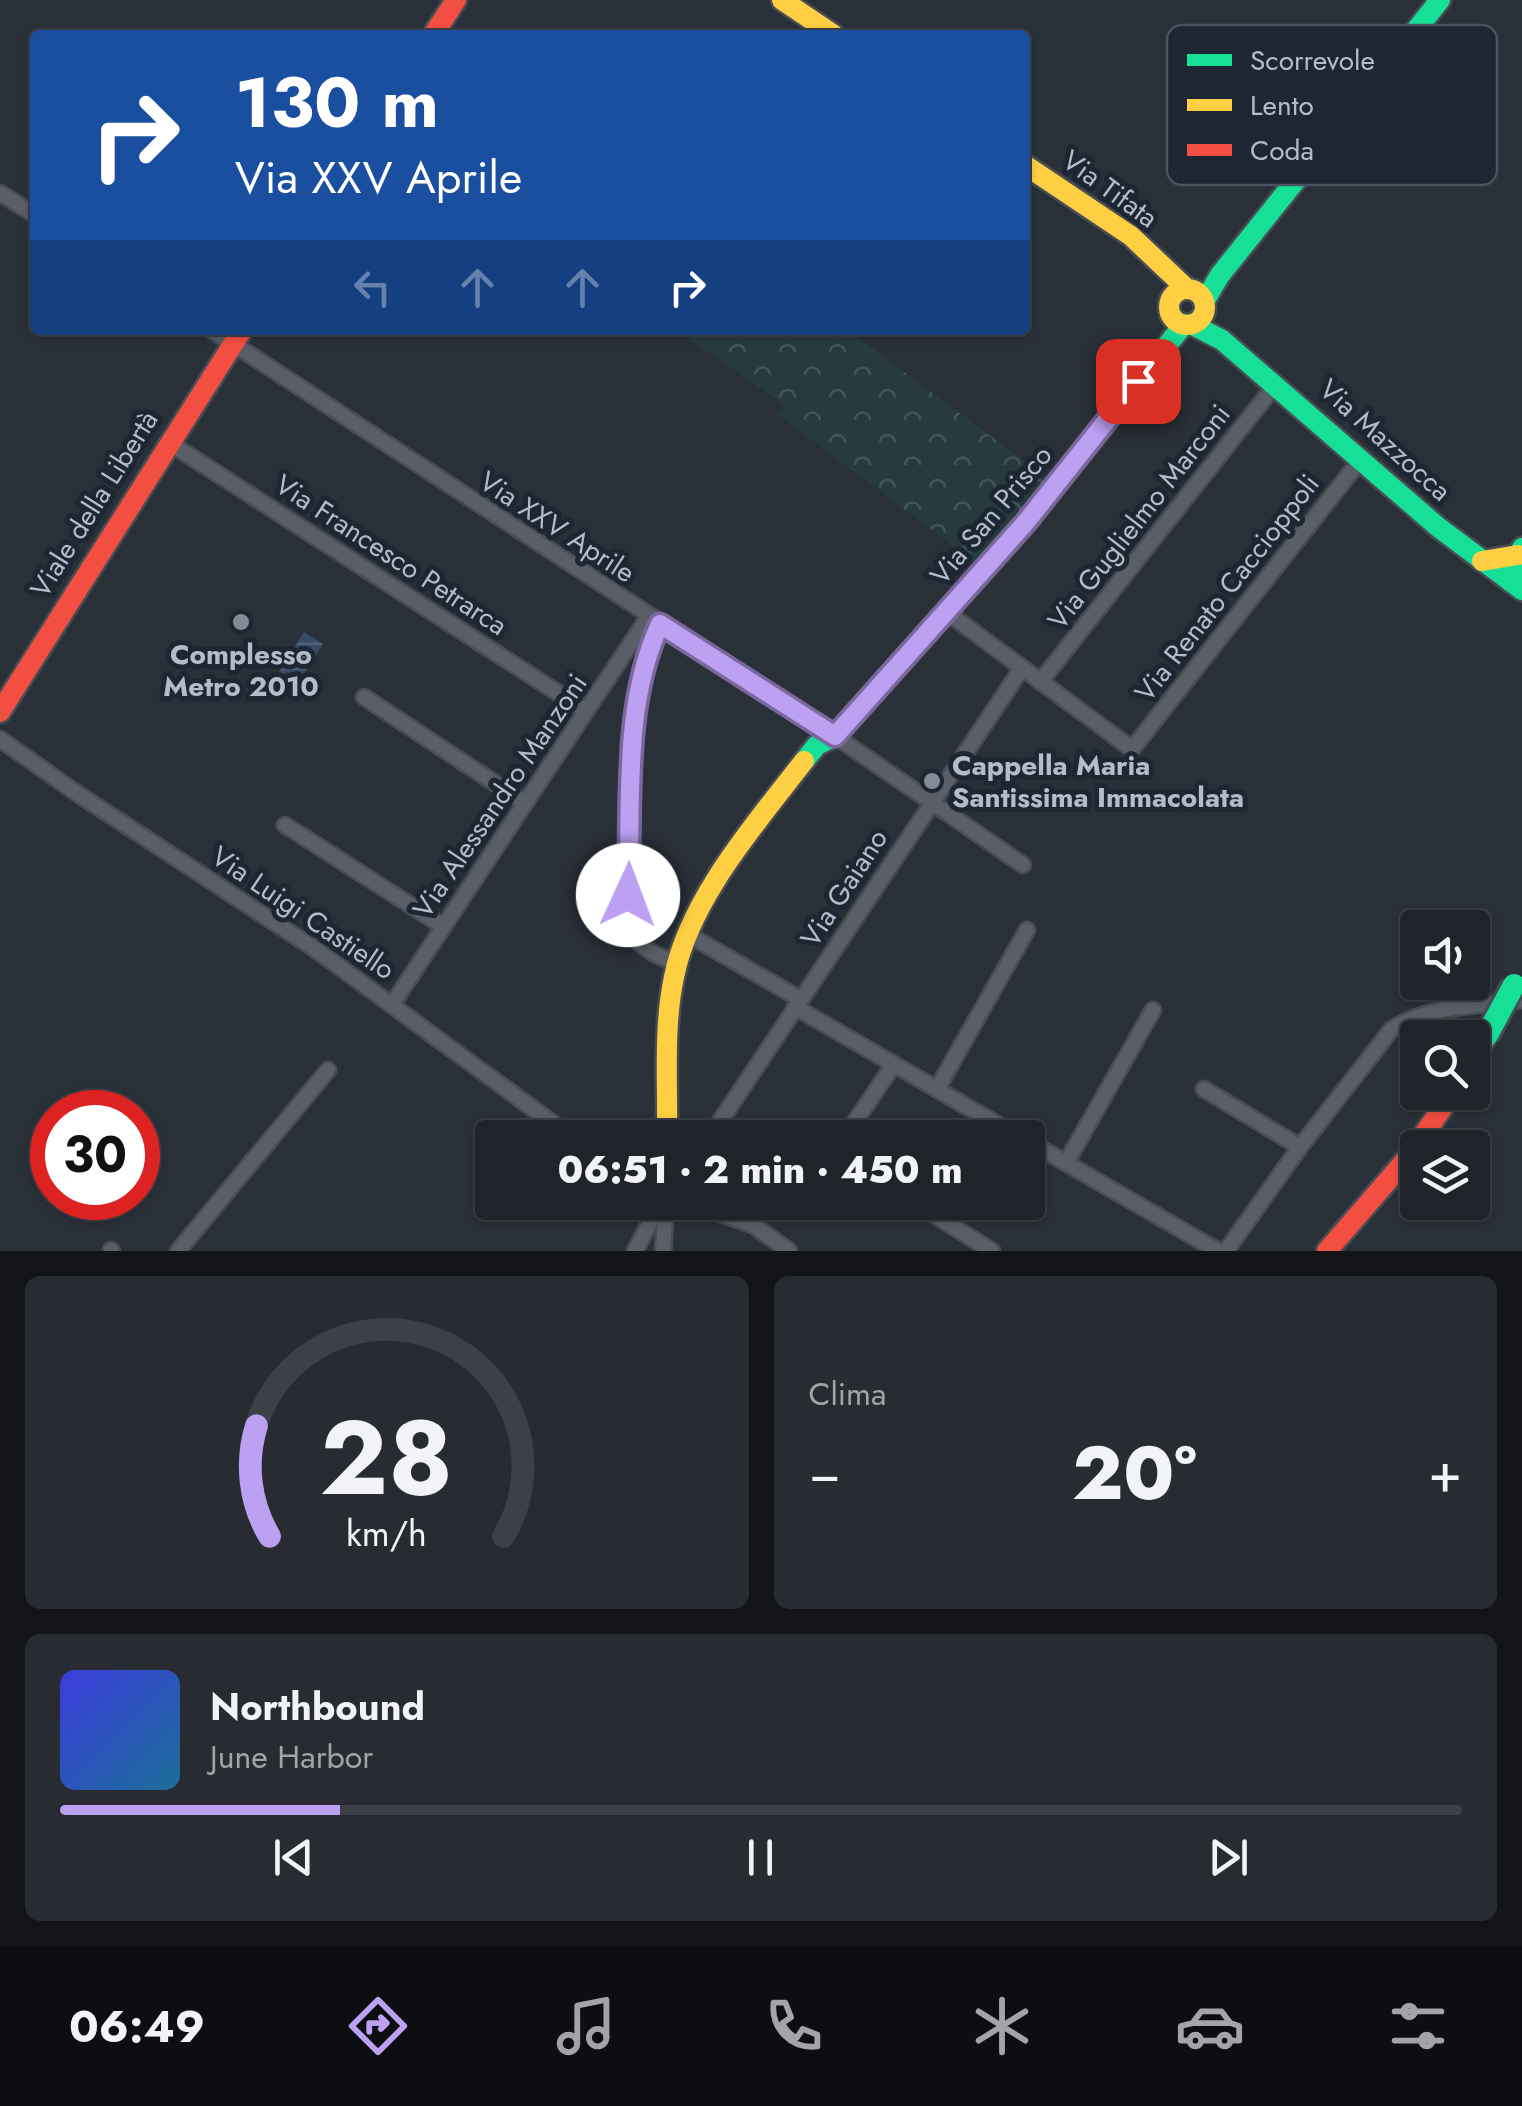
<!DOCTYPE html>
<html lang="it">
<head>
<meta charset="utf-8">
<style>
	body { margin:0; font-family:Jost,sans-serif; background:#282c32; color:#f1f3f6; height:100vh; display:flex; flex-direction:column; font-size:38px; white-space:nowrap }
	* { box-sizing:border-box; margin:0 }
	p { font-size:32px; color:#a2a4a8 }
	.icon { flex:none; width:55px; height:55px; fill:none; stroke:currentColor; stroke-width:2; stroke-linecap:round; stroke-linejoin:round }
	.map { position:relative; height:1251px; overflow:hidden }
	.panel { display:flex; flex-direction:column; gap:25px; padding:25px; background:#121417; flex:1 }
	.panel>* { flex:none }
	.top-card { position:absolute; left:30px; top:30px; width:1000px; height:305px; border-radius:10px; box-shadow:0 2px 8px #0004,0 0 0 2px #3d4147; background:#1a4fa0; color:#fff; overflow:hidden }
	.controls { position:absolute; left:1400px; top:910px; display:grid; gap:20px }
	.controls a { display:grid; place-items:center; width:90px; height:90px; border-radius:10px; background:#20242a; box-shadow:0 2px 8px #0004,0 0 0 2px #3d4147; font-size:50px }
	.speed { position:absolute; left:30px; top:1090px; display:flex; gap:20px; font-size:50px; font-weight:700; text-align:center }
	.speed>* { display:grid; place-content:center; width:130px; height:130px; border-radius:50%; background:#20242a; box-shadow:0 2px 8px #0004,0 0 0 2px #3d4147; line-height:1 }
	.speed .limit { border:15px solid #d22; background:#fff; color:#111 }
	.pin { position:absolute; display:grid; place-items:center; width:85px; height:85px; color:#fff; margin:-42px; border-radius:20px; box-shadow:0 5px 15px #0006 }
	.me { position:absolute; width:110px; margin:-55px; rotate:2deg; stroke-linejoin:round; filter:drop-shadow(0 0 8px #0008) }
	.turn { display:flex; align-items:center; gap:35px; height:210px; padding:0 40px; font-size:45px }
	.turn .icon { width:130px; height:130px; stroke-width:2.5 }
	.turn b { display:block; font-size:70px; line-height:85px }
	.lanes { display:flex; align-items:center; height:95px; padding:0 40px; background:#0003; justify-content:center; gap:50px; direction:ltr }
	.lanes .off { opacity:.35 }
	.big { font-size:75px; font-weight:800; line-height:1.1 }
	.panel .card { flex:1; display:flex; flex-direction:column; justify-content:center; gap:15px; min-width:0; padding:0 35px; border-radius:15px; background:#282c32 }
	.panel .dial { align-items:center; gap:0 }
	.dial svg { height:260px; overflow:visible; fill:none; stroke:#3d4147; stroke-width:7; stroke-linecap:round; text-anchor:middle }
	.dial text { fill:#f1f3f6; stroke:none }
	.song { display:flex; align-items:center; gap:30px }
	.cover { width:120px; height:120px; border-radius:15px; background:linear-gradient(135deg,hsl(240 70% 55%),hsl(200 70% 35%)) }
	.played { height:10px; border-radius:5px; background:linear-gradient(90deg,#bca0f2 20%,#3d4147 20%) }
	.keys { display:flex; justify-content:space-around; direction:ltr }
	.heat { display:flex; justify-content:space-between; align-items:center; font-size:55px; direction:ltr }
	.panel .tiles { flex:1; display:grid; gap:25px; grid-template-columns:1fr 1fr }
	.card:last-child { grid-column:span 2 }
	.trip { position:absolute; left:475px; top:1120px; width:570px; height:100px; border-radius:10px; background:#20242a; box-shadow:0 2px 8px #0004,0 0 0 2px #3d4147; font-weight:800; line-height:100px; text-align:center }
	.dock { display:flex; height:160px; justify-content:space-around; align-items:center; background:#0d0e11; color:#a2a4a8 }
	.dock .icon { width:70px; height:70px }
	.dock .active { color:#bca0f2 }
	.dock b { font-size:45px; color:#f1f3f6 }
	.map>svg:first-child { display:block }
</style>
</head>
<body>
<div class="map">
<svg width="1522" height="1251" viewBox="0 0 1522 1251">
	<defs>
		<pattern id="forest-crowns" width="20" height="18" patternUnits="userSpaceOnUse" patternTransform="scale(2.5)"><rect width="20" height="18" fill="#273a3e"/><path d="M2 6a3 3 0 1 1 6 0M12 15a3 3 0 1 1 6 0" fill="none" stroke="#445559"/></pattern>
		<pattern id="water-rules" width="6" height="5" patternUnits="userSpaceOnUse" patternTransform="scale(2.5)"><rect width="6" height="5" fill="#384963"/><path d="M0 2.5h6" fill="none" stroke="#526178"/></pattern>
	</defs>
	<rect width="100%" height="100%" fill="#2a3038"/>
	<path fill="url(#forest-crowns)" d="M848 330 1047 478 976 563 778 415 785 405 677 331Z"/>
	<path fill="url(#water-rules)" d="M304 632 323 644 295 687 277 675Z"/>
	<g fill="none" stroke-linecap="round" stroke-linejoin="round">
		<defs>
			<path id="street" d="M0 193 35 215
				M212 330 835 736 1023 865
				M168 442 586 711
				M948 613 1132 749 1362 458
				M661 624C649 647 641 671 637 697 632 733 621 909 634 935 641 950 663 958 678 964
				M1040 682 1276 384
				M364 697 525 803
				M0 739 75 792 315 949 573 1138
				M285 825 443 926
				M689 935 800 999
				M393 1003 649 616
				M795 1007 1021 1138
				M937 1089 1027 930
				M1204 1089 1300 1147
				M709 1138 1022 668
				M844 1138 894 1064
				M1028 1141 1218 1251
				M1066 1163 1153 1010
				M687 1202 753 1225 789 1251
				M914 1202 992 1251
				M111 1250 112 1251
				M178 1251 328 1070
				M635 1251 661 1202
				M663 1251 666 1202
				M1226 1251 1300 1147 1391 1030C1428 1005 1478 1006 1522 1000"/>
			<path id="fast" d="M1204 302 1220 275 1440 0
				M1191 324 1222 340 1438 527 1522 590
				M1511 582 1522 548
				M804 761 817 745 835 736 1026 523 1184 324"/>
			<path id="slow" d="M782 0 834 35
				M1025 165 1131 236 1187 289
				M1169 307a18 18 0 1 1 36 0a18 18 0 1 1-36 0Z
				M1482 561 1518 555
				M1472 1060 1487 1035
				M667 1138C668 1085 663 1029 674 977 689 899 757 822 804 761"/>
			<path id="jam" d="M433 35 456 0
				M0 712 242 330
				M1327 1251 1410 1155 1453 1092"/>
		</defs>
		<use href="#street" stroke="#484c53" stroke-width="19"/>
		<use href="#fast" stroke="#484c53" stroke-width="25"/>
		<use href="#slow" stroke="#484c53" stroke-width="25"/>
		<use href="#jam" stroke="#484c53" stroke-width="25"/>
		<use href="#street" stroke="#5a5e66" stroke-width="14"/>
		<use href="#fast" stroke="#16e098" stroke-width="20"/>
		<use href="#slow" stroke="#ffcf43" stroke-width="20"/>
		<use href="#jam" stroke="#f24e42" stroke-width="20"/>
		<defs>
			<path id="fast-bridge" d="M1487 1035 1514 985"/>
		</defs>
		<use href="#fast-bridge" stroke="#474c53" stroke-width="28" stroke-linecap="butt"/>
		<use href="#fast-bridge" stroke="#16e098" stroke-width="22"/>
	</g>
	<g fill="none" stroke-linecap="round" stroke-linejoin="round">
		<defs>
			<path id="route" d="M628 895C632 805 622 706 660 624L835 736 1026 522 1138 381"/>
		</defs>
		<use href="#route" stroke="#7a689d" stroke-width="25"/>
		<use href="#route" stroke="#bca0f2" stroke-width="18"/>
	</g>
	<g fill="#848b96" stroke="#1d2633" stroke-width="4">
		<circle cx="241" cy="622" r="10"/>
		<circle cx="932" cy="781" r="10"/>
	</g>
	<g text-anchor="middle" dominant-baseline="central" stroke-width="10" stroke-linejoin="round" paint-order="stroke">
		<g font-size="28" fill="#b4bcc9" stroke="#1d2633">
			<text transform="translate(1110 189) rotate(36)">Via Tifata</text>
			<text transform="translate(1385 440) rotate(42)">Via Mazzocca</text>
			<text transform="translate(94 504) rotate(-58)">Viale della Libertà</text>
			<text transform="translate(991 515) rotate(-50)">Via San Prisco</text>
			<text transform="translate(1139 517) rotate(-52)">Via Guglielmo Marconi</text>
			<text transform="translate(557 527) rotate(33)">Via XXV Aprile</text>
			<text transform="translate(391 555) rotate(33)">Via Francesco Petrarca</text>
			<text transform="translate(1227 588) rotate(-52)">Via Renato Caccioppoli</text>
			<text transform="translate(500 796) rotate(-56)">Via Alessandro Manzoni</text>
			<text transform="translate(844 888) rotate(-57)">Via Gaiano</text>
			<text transform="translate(303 913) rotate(34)">Via Luigi Castiello</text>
		</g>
		<g font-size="28" font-weight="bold" fill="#b4bcc9" stroke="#1d2633">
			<text x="241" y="654">Complesso<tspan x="241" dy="32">Metro 2010</tspan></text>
			<text x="952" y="765" text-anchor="start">Cappella Maria<tspan x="952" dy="32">Santissima Immacolata</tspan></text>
		</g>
	</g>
	<rect x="1167" y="25" width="330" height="160" rx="15" fill="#1d2633" stroke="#4a5360" stroke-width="2.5"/>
	<rect x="1187" y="54" width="45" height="12" fill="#16e098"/>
	<rect x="1187" y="99" width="45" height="12" fill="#ffcf43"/>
	<rect x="1187" y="144" width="45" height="12" fill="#f24e42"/>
	<g font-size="28" fill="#b4bcc9">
		<text x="1250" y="70">Scorrevole</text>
		<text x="1250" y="115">Lento</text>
		<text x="1250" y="160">Coda</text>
	</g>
</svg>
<div class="controls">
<a><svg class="icon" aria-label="sound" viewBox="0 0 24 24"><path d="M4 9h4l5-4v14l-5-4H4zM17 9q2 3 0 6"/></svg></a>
<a><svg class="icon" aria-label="search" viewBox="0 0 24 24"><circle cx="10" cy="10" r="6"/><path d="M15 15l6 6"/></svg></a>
<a><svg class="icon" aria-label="layers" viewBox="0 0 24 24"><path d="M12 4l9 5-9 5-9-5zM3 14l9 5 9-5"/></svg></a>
</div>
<div class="speed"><div class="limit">30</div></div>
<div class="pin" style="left:1138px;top:381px;background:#d93025"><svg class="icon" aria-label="arrive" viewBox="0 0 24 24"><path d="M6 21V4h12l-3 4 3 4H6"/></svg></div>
<svg class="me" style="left:628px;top:895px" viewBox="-20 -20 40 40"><circle r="19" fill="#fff"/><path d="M0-13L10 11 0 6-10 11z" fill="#bca0f2"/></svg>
<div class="trip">06:51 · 2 min · 450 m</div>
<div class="top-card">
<div class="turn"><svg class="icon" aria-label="right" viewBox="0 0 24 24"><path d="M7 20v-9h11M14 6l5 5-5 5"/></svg><div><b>130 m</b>Via XXV Aprile</div></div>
<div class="lanes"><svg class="icon off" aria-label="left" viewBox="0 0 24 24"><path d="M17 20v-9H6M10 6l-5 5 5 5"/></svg><svg class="icon off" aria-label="ahead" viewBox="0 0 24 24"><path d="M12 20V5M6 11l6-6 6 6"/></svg><svg class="icon off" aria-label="ahead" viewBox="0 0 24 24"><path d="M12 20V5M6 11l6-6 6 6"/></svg><svg class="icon" aria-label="right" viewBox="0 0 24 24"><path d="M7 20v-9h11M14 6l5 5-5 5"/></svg></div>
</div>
</div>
<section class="panel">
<div class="tiles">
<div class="card dial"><svg viewBox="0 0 100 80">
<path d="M14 69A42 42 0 1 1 86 69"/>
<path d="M14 69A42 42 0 0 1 10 35" stroke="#bca0f2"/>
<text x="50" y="56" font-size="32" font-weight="700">28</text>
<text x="50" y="72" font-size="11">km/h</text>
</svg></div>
<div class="card"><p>Clima</p>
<div class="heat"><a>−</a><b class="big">20°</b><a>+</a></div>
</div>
<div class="card">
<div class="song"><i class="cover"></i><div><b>Northbound</b><p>June Harbor</p></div></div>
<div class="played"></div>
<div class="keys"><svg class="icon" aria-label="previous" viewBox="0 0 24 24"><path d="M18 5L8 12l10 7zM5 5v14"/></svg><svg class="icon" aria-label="pause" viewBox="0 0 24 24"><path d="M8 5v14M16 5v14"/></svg><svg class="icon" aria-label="next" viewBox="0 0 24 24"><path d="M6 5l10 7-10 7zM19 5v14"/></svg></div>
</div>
</div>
</section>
<nav class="dock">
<b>06:49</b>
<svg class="icon active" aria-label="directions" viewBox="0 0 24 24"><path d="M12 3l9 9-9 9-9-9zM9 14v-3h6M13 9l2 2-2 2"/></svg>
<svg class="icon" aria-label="music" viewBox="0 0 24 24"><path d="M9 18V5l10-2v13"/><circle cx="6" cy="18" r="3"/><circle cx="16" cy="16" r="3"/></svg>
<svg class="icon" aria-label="phone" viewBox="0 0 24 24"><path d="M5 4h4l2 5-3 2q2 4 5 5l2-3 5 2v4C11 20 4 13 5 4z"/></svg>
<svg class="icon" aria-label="climate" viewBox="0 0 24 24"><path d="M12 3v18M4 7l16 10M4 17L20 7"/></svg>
<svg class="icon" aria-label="car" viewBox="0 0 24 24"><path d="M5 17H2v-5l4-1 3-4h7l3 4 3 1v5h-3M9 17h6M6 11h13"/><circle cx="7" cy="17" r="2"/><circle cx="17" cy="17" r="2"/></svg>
<svg class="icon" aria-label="filters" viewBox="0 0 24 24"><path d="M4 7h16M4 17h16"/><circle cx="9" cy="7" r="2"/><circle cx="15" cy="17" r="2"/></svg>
</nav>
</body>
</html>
